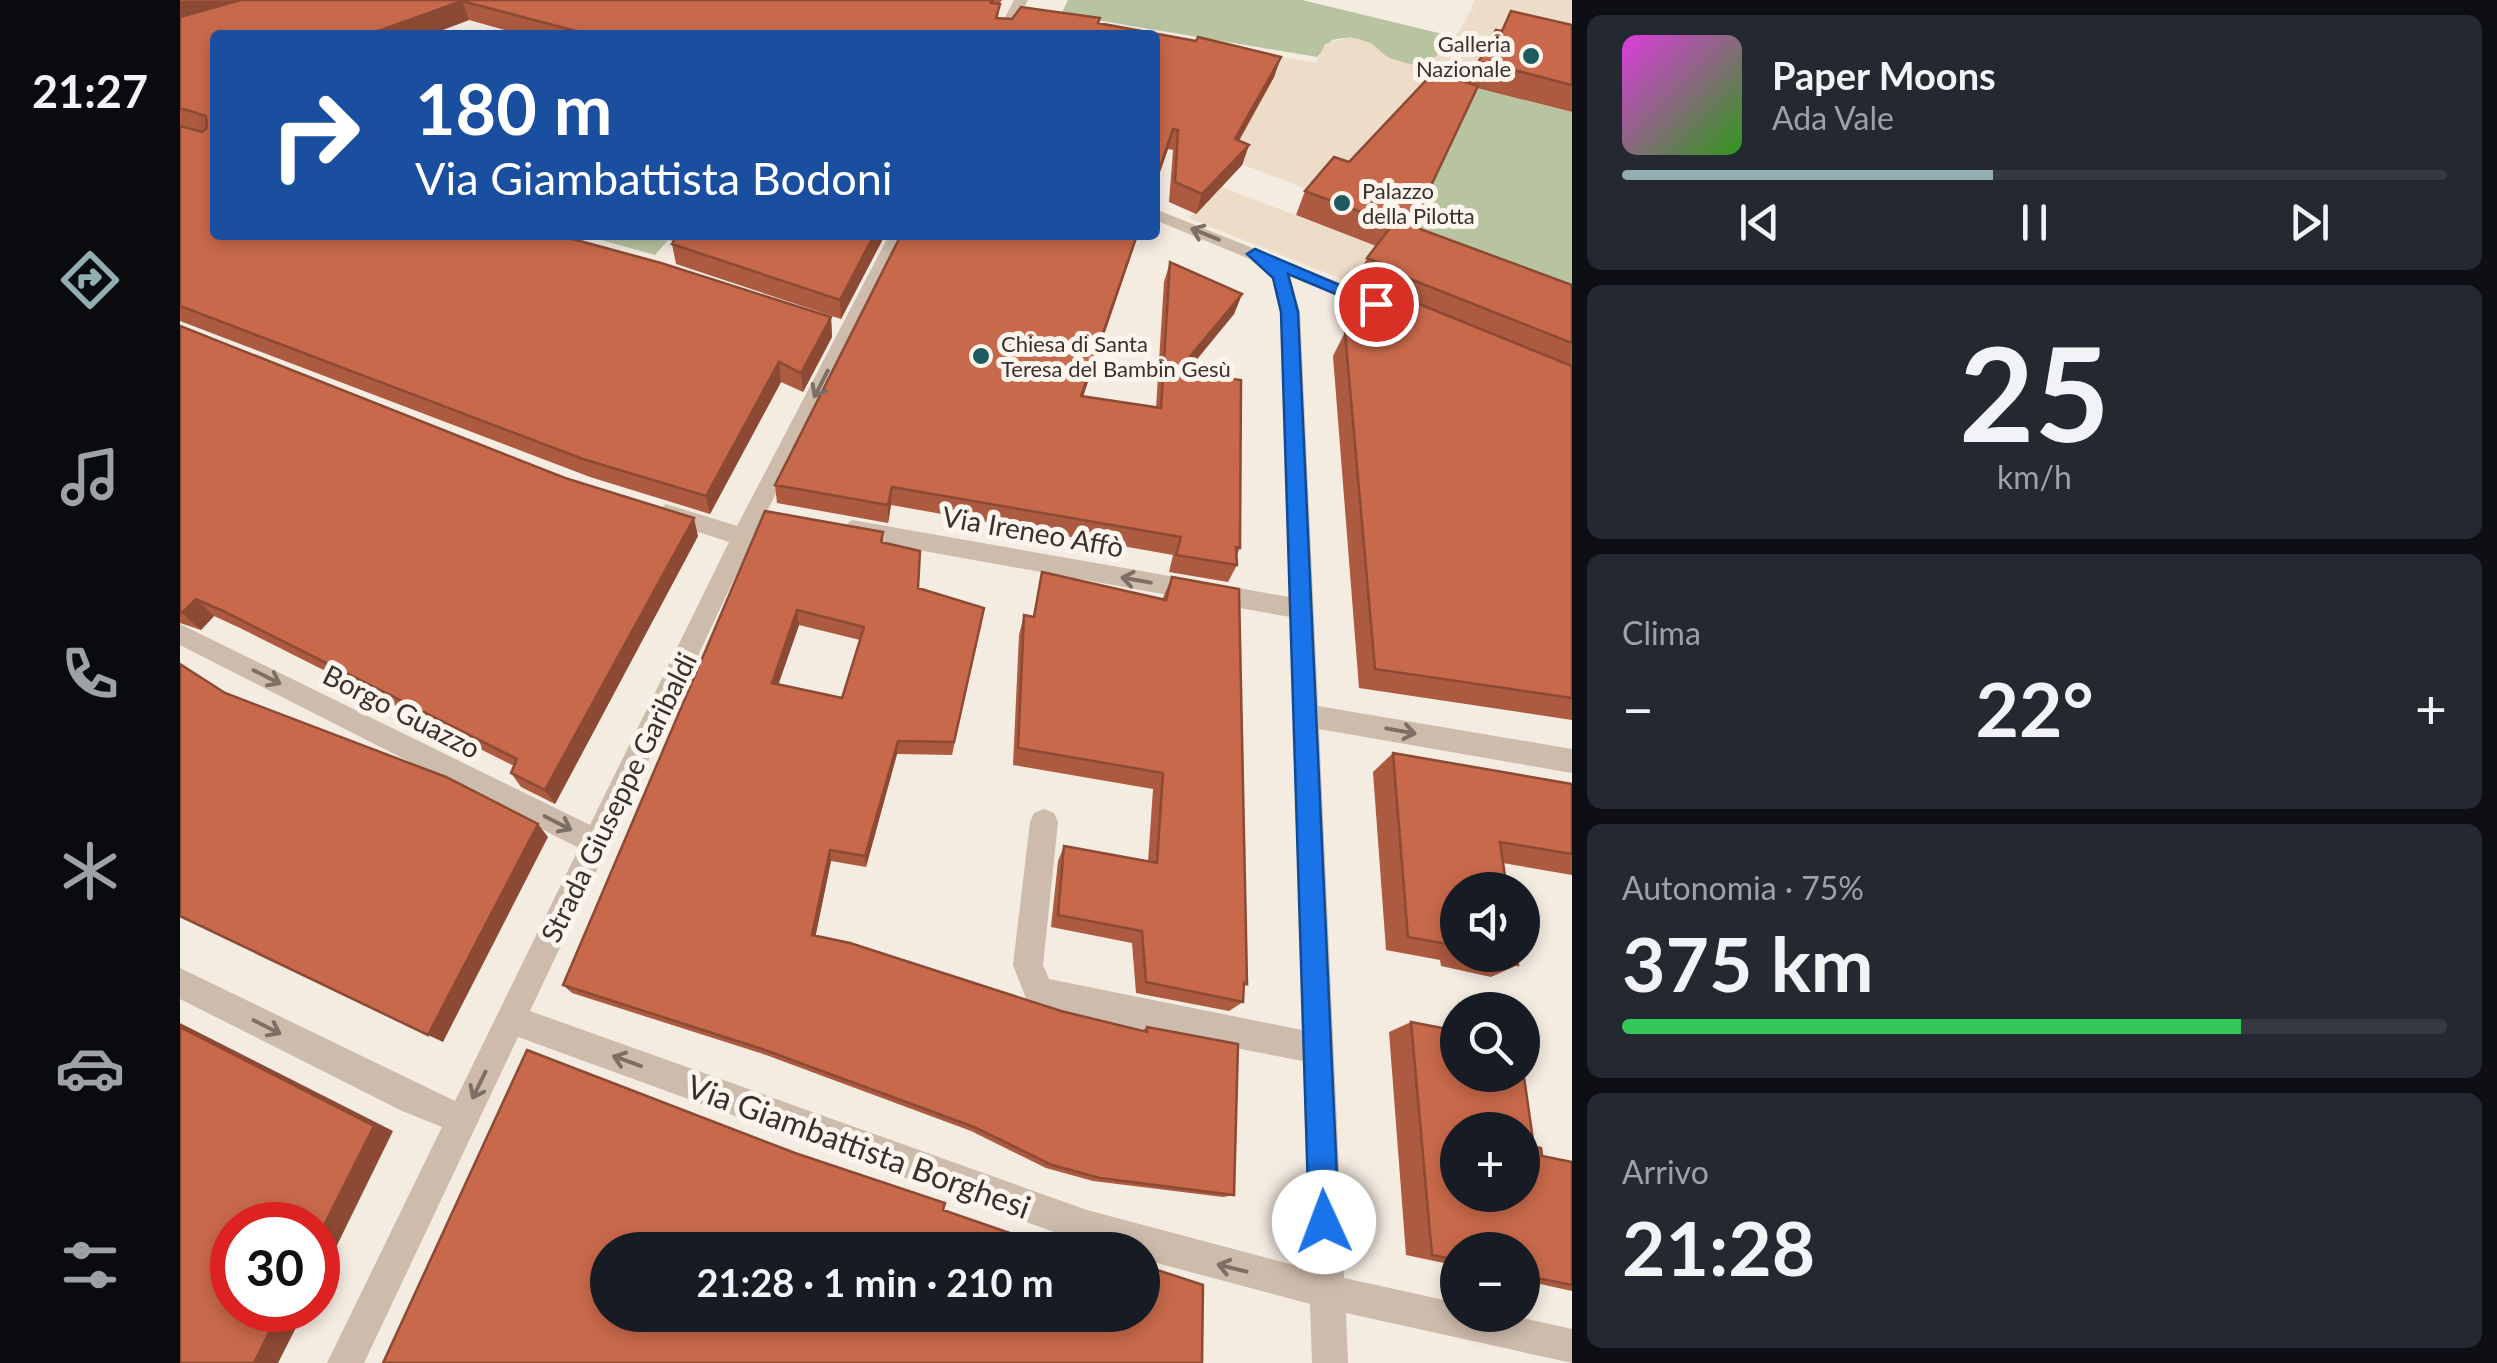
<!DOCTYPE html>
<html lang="it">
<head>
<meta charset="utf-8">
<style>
	body { margin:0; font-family:Lato,sans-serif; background:#242831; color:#f1f3f6; height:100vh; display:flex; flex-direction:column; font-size:38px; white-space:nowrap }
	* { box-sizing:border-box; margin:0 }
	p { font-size:32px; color:#9ea1a6 }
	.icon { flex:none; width:55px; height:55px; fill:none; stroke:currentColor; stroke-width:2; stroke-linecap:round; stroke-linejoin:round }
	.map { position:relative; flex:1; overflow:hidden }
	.drawer { display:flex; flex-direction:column; gap:15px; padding:15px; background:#0d0f14; width:925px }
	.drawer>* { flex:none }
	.hud { position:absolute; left:30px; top:30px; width:950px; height:210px; border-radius:10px; box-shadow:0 5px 15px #0003; background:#1a4fa0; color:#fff; overflow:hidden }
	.tools { position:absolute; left:1260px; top:872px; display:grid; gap:20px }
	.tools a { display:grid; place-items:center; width:100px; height:100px; border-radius:50%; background:#171b24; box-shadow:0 5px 15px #0003; font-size:50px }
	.speed { position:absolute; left:30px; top:1202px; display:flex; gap:20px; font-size:50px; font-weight:700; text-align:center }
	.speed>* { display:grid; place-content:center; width:130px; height:130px; border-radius:50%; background:#171b24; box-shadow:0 5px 15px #0003; line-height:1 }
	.speed .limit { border:15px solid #d22; background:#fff; color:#111 }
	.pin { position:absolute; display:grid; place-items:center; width:85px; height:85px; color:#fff; margin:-42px; border:5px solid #fff; border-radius:50%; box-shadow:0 2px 10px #0007 }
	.me { position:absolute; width:110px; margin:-55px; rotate:358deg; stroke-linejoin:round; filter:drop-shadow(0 0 8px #0008) }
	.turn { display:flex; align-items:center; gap:35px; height:210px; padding:0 40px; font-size:45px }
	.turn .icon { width:130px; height:130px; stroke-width:2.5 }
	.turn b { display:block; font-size:70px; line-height:85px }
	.big { font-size:75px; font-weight:700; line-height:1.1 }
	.drawer .widget { flex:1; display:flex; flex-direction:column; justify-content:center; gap:15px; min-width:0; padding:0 35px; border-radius:15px; background:#242831 }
	.drawer .dial { align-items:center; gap:0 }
	.dial b { font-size:130px; line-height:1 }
	.song { display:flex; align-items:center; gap:30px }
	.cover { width:120px; height:120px; border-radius:15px; background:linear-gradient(135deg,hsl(300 70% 55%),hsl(110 70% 35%)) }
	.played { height:10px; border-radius:5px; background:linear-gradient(90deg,#92aeb2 45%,#363941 45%) }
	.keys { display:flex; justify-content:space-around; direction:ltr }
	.heat { display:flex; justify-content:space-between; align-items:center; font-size:55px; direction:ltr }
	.charge { height:15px; border-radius:8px; background:linear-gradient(90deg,#34c759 75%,#363941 0) }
	.trip { position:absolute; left:410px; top:1232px; width:570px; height:100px; border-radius:50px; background:#171b24; box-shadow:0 5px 15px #0003; font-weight:700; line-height:100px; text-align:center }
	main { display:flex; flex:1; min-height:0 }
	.tab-bar { display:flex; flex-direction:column; width:180px; justify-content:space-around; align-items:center; background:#090b0e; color:#9ea1a6 }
	.tab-bar .icon { width:70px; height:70px }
	.tab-bar .active { color:#92aeb2 }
	.tab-bar b { font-size:45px; color:#f1f3f6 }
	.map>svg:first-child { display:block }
</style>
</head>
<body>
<main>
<nav class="tab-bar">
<b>21:27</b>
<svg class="icon active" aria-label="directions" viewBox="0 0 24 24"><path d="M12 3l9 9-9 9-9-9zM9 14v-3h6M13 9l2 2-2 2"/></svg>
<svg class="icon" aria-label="music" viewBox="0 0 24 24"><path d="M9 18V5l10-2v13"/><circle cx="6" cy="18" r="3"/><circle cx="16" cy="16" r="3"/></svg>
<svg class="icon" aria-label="phone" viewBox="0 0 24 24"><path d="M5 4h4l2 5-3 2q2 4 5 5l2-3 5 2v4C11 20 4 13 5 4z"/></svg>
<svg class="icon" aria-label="climate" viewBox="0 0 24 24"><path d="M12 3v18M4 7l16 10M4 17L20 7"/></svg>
<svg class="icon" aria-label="car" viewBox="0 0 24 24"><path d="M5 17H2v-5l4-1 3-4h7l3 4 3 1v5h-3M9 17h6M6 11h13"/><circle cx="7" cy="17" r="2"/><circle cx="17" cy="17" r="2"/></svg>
<svg class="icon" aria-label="filters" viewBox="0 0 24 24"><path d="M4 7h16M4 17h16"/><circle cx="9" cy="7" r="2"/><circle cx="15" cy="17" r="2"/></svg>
</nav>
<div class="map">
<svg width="1392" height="1363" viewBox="0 0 1392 1363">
	<rect width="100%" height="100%" fill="#f4ebe1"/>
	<path fill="#b8c4a0" d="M888 0H1122L1275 37 1245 68C1235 65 1222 64 1212 59 1187 48 1187 32 1152 40L1137 57 881 14Z
		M1298 88 1392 112V315L1219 249 1275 128Z
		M403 235H524L515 248 488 240 475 255Z"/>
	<path fill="#ecdcc8" d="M1295 0H1392V52L1289 80 1282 79 1135 192 1048 159 1102 57 1136 63 1145 44 1170 37 1191 43 1208 58 1245 68 1280 30 1290 11H1295L1291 8Z
		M1042 187 1201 248 1176 282 1179 286 1009 218Z"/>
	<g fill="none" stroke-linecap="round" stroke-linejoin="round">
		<path fill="#cdbbac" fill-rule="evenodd" d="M834 0H848L830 35H816Z
			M975 209 1223 308 1226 312 1216 318 1209 316 1110 276 1120 312 1138 706 1392 749V773L1139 729 1164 1278 1278 1303V1315H1329L1392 1329V1363L1166 1313 1168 1363H1132L1130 1304 962 1259V1250H930L907 1244 338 1037 184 1363H147L262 1127 222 1111 0 999V968L275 1101 399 848 0 645V624L410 825 549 542 478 519 475 513 486 504 557 526 709 235H727L574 537 350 1011 907 1210 1129 1269 1123 1061 876 1014 847 1001 833 965 850 822 854 813 864 809 874 813 878 822 863 965 869 979 1122 1030 1110 617 672 538 661 529 672 520 1109 597 1100 312 1092 278 1070 259 975 220Z"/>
	</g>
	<path fill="#ac5a40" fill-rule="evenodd" d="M0 0H822L819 4 818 18 832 19 841 7 920 18 919 23 1016 41 1018 37 1101 57 1094 77 1059 141 1069 145 1062 165 1016 214 989 202 993 150 988 149 975 186V35H343L289 20 249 35H35V235H378L481 263 651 317 652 337 623 392 601 382 530 514 410 477 0 321Z
		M1331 11 1392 25V112L1297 88 1232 226 1392 285V720L1179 688 1153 356 1165 332 1195 290 1175 282 1187 258 1196 246 1116 215 1125 191 1288 83 1299 61 1321 31Z
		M705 235 661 319 496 264 492 244Z
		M721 235H958L903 397 976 408 984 282 990 262 1062 294 1054 314 1006 373 1060 548 1057 555V565L1048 582 989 572 993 555 711 505 708 523 597 503 595 485Z
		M0 326 518 536 375 804 341 787 331 773 334 766 60 628 34 616 21 630 0 623Z
		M585 511 703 532V543L738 588 804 608 772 755 717 754 686 867 651 861 635 936 881 1011 962 1031 967 1027 1054 1195 1043 1197 913 1181 866 1168 791 1131 586 1055 392 993 383 985ZM619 625 680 640 662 698 598 685Z
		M862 572 982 600 992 577 1067 984 1064 987 1063 1002 1049 1011 956 993 952 943 871 927 878 861 884 846 968 862 973 789 833 765 839 635 844 615 853 617Z
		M1213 753 1392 784V875L1323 863 1278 890V955H1337L1338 965 1311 977 1261 966 1260 960 1206 950 1193 772Z
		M1231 1022 1362 1156 1392 1162V1291L1342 1280V1250H1278V1266L1226 1255 1209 1032Z
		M898 1244 915 1250H890L891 1245Z"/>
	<path fill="#8c4a34" d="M89 0 0 23V1Z
		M282 1 289 20 249 35H187Z
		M1101 57 1094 77 1048 159 1055 139Z
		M993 129 988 149 975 186V182Z
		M1069 145 1062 165 1016 214 1022 194Z
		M694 235H705L661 319 660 300Z
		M957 235H958L896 416 901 396Z
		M1062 294 1054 314 990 391 997 372Z
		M651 317 652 337 623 392 621 373Z
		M599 362 601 382 530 514 526 496Z
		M712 487 711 505 708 523V505Z
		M514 518 518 536 375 804 365 790Z
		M16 599 34 616 21 630 2 613Z
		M617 610 619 625 594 697 592 683Z
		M718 741 717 754 686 867 685 856Z
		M358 824 368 837 263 1042 248 1035Z
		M650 850 651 861 634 944 632 935Z
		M0 1023 213 1131 138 1284V1237L0 1027Z
		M100 1310H125L98 1363H74Z"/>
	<path fill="#c8694b" stroke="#8c4a34" stroke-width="2.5" fill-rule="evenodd" d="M61 0H813L811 3 820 4 816 18 832 19 841 7 920 18 918 23 1016 41 1018 37 1101 57 1055 139 1069 145 1022 194 995 182 998 130 993 129 975 182V35H411L282 1 187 35H35V235H378L481 263 651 317 621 373 599 362 526 496 403 459 0 306V126L22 132 27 128 26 116 0 108V17Z
		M1331 11 1392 25V85L1299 61 1316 30 1322 31Z
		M1254 72 1298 86 1232 226 1392 285V343L1210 271 1211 268 1187 258 1213 224 1125 191 1154 157 1169 162Z
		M497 235H694L660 300 492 244Z
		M721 235H957L901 396 981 408 990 262 1062 294 997 372 1061 380 1060 548 1056 547 1057 565 996 555 1001 537 712 487 708 505 595 485Z
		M1197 287 1392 366V698L1195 669 1165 332Z
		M0 326 385 478 514 518 365 790 331 773 337 759 43 611 16 599 2 613 0 612Z
		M585 511 703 532 701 542 740 551 738 588 804 608 774 742 718 741 685 856 650 850 632 935 670 943 881 1011 967 1032V1027L1058 1044 1054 1195 920 1178 872 1165 794 1127 582 1049 383 985ZM617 610 684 627 662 698 592 683Z
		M862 572 986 600 992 577 1059 589 1067 984 1064 983 1063 1002 966 982 962 931 878 915 884 846 977 863 983 773 838 748 844 615 854 617Z
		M0 664 45 693 266 777 358 824 248 1035 0 916Z
		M1213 753 1392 784V854L1320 842 1327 890H1278V946L1228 937Z
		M1290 955H1337L1338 965Z
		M1231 1022 1278 1031V1075H1342V1063L1354 1147 1361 1148 1362 1156 1392 1162V1285L1342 1275V1250H1278V1260L1252 1255ZM1278 1130H1342V1195H1278Z
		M0 1027 194 1126 138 1237V1225H52V1310H100L74 1363H0Z
		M347 1050 615 1153 765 1203 763 1210 879 1250H428V1315H962V1265L1023 1285 1022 1363H203Z
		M898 1244 915 1250H897Z"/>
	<defs><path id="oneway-shaft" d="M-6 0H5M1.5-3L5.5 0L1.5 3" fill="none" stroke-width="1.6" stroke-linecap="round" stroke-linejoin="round" transform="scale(2.5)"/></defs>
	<g stroke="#7d6f65">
		<use href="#oneway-shaft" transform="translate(1025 234) rotate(-158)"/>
		<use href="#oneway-shaft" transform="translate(641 384) rotate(117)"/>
		<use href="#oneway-shaft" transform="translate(956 580) rotate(-170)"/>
		<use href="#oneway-shaft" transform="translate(87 677) rotate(27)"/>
		<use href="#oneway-shaft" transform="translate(1221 731) rotate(10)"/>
		<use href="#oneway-shaft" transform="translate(378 823) rotate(27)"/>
		<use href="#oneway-shaft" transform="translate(87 1027) rotate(27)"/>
		<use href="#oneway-shaft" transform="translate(447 1061) rotate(-160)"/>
		<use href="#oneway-shaft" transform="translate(299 1085) rotate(116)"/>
		<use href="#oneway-shaft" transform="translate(1052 1268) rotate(-166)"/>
	</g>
	<path fill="#1a73e8" stroke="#114b97" stroke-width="2.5" d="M1075 249 1204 304 1202 308H1189L1108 274 1118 312 1159 1222 1155 1233 1144 1237 1133 1233 1129 1222 1101 312 1093 278 1067 254Z"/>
	<g fill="#1f5a5e" stroke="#fbf5ee" stroke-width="4">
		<circle cx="1351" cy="56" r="10"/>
		<circle cx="1162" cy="203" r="10"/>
		<circle cx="801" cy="356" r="10"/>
	</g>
	<g text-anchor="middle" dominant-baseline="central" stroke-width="10" stroke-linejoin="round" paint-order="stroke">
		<g font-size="22" fill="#3b302b" stroke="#fbf5ee" text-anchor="start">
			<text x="1331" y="43" text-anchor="end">Galleria<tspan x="1331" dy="25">Nazionale</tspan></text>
			<text x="1182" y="190">Palazzo<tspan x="1182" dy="25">della Pilotta</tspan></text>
			<text x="821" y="343">Chiesa di Santa<tspan x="821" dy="25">Teresa del Bambin Gesù</tspan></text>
		</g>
		<g font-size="28" fill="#3b302b" stroke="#fbf5ee">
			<text transform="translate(853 531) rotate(10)">Via Ireneo Affò</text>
			<text transform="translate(222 711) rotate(27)">Borgo Guazzo</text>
			<text transform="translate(438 797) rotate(-64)">Strada Giuseppe Garibaldi</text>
		</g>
		<g font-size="32" fill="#3b302b" stroke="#fbf5ee">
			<text transform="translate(679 1146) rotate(20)">Via Giambattista Borghesi</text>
		</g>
	</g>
</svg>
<div class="tools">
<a><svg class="icon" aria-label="sound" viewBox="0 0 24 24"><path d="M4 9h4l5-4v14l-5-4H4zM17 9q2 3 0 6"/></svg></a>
<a><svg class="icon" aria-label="search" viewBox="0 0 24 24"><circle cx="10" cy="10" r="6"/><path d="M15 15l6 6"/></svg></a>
<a>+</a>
<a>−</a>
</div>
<div class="speed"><div class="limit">30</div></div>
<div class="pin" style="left:1196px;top:304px;background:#d93025"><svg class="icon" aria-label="arrive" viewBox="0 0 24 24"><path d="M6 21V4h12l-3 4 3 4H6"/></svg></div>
<svg class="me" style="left:1144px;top:1222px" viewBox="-20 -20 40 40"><circle r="19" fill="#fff"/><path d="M0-13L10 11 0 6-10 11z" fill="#1a73e8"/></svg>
<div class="trip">21:28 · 1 min · 210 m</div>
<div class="hud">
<div class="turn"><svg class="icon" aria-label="right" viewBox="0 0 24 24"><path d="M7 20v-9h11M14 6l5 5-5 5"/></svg><div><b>180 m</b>Via Giambattista Bodoni</div></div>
</div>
</div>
<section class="drawer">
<div class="widget">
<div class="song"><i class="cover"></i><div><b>Paper Moons</b><p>Ada Vale</p></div></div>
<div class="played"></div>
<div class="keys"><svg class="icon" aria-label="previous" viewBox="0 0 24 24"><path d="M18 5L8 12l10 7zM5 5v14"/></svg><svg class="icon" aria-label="pause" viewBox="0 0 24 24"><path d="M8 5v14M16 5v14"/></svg><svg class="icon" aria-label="next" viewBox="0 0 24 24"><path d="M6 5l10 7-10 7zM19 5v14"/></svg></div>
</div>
<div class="widget dial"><b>25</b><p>km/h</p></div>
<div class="widget"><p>Clima</p>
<div class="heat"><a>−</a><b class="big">22°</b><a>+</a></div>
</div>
<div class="widget"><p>Autonomia · 75%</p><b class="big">375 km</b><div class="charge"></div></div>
<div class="widget"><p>Arrivo</p><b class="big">21:28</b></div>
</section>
</main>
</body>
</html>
